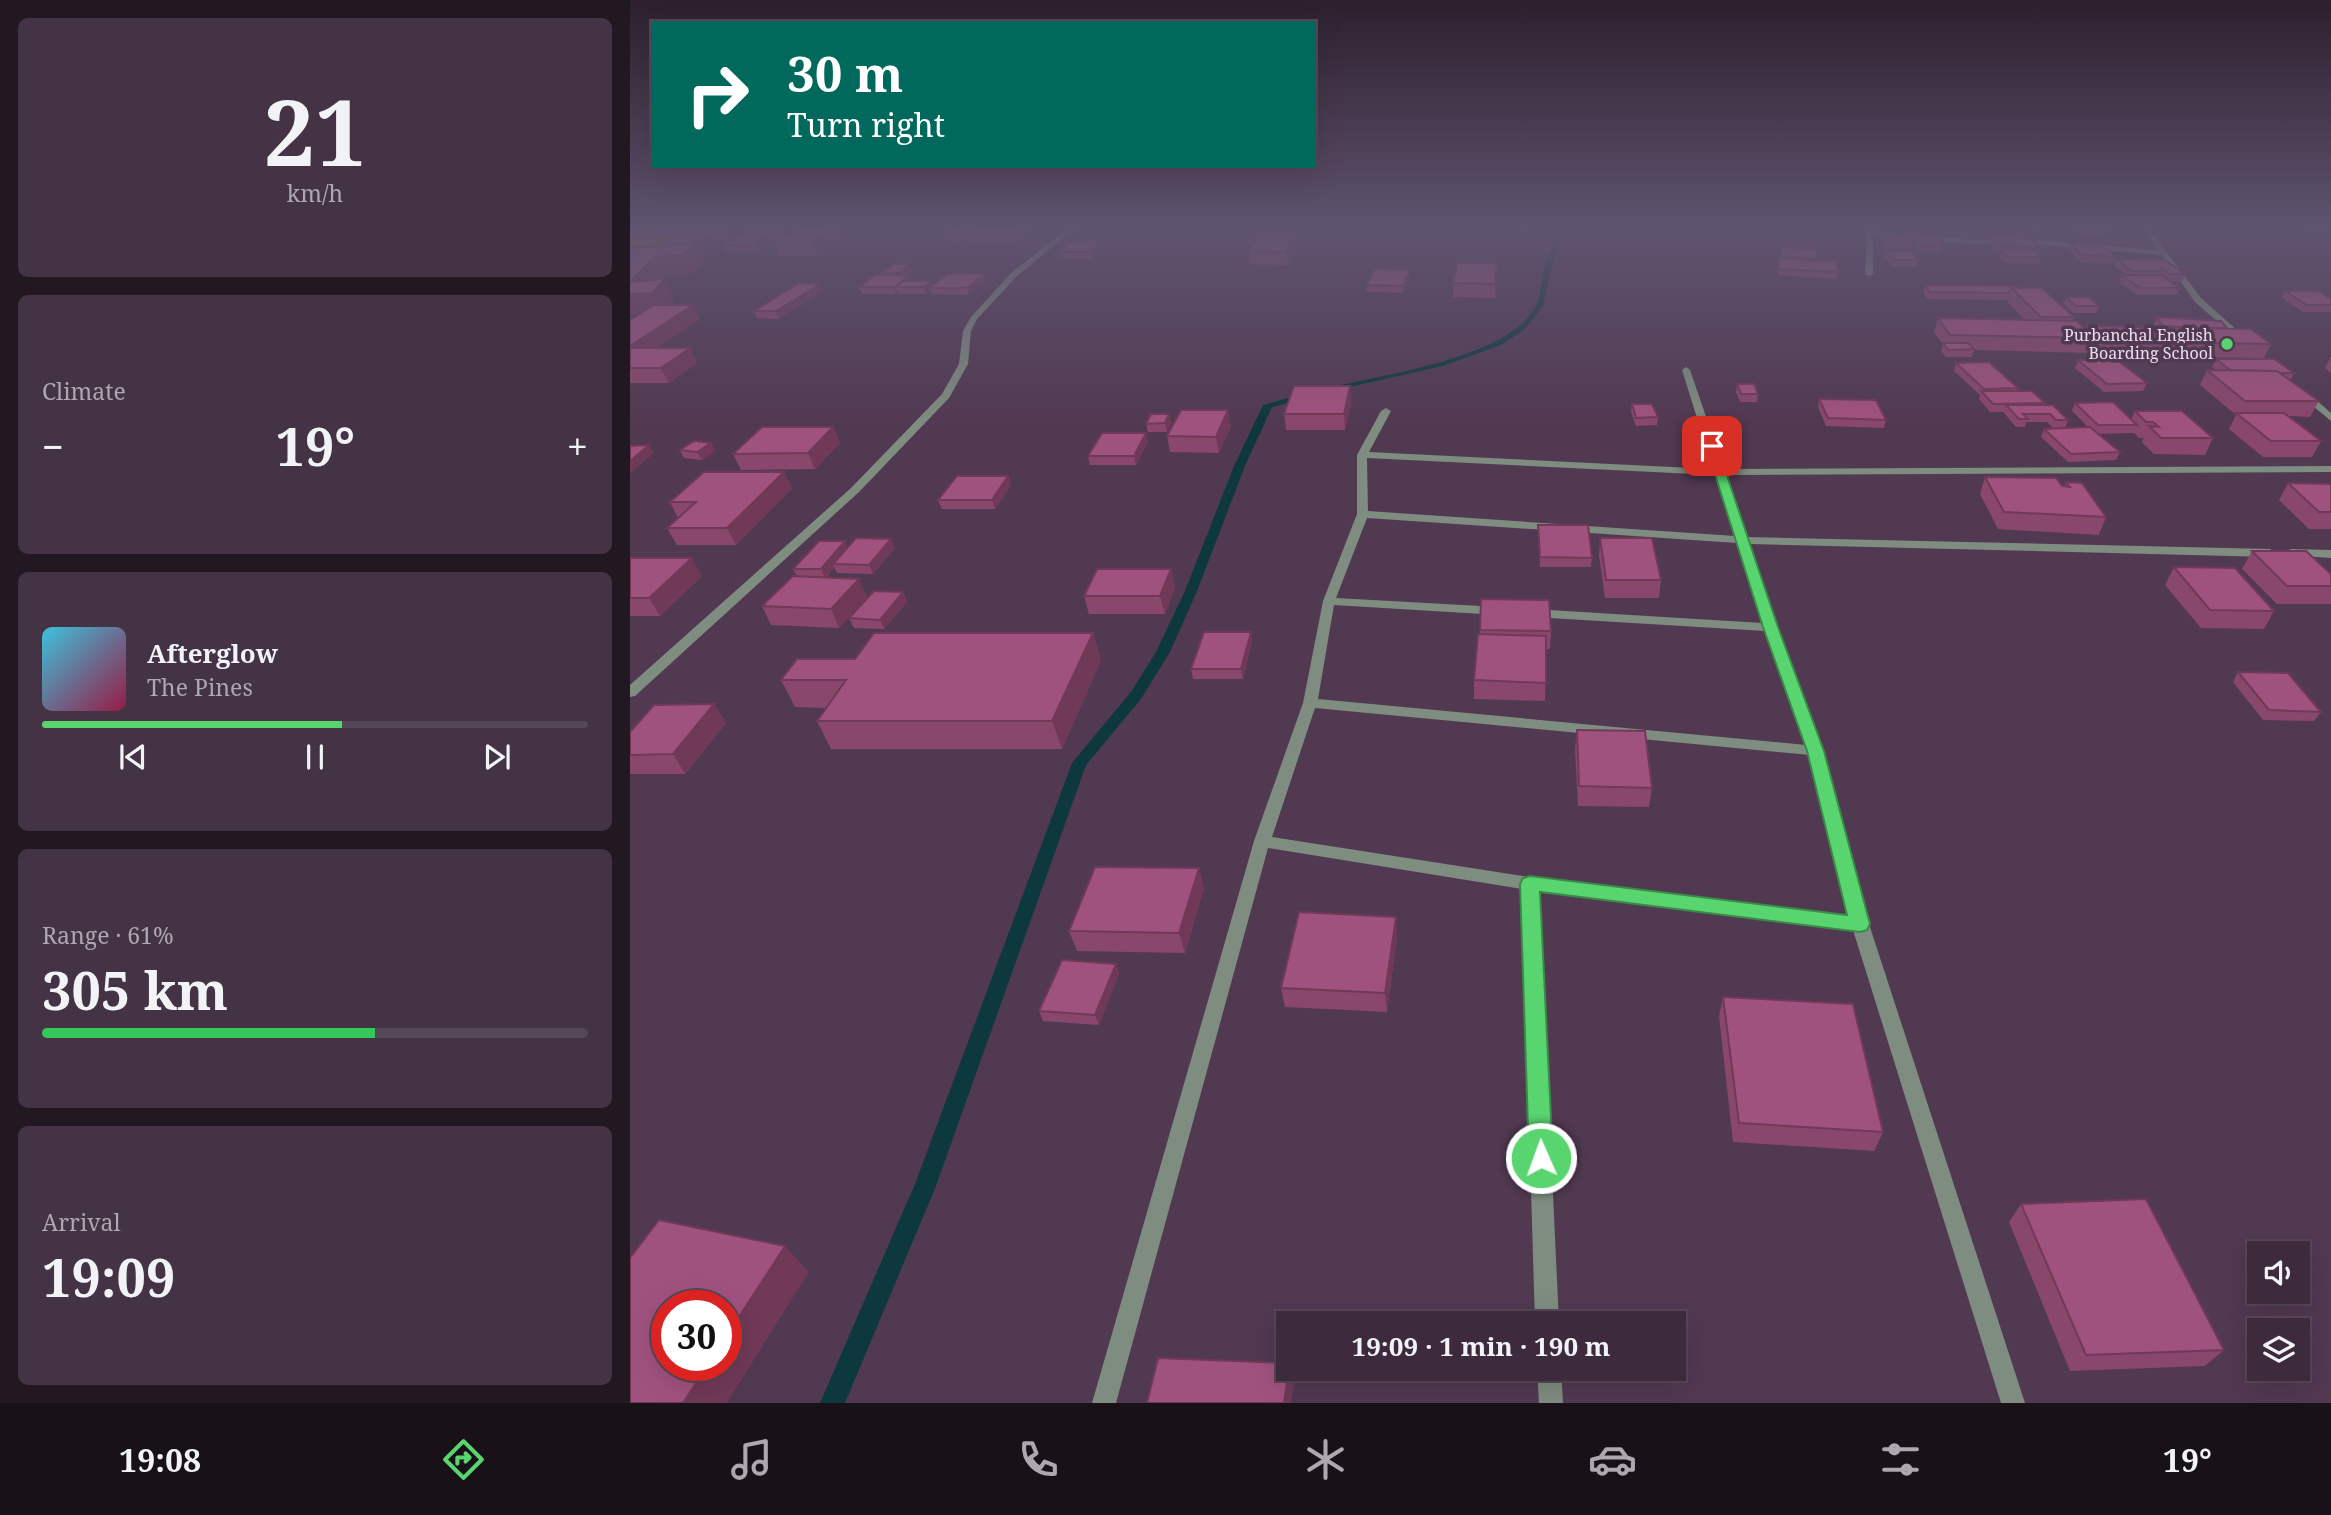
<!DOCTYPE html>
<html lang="en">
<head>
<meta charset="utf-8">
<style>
	body { margin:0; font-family:"Noto Serif",serif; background:#434; color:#f1f3f6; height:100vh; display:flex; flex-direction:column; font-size:26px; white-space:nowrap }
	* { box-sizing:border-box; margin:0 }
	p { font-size:23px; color:#ada7b0 }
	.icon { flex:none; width:38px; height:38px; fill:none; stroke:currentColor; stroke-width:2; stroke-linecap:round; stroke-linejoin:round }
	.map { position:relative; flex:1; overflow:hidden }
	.sheet { display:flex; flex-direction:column; gap:18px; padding:18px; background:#221822; width:630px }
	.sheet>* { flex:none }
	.banner { position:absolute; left:21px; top:21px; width:665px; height:147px; border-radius:0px; box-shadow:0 7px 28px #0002,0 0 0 2px #564757; background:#00695c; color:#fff; overflow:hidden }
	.tools { position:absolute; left:1617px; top:1241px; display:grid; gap:14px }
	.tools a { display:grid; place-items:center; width:63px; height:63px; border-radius:0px; background:#3d2b3d; box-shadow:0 7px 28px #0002,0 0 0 2px #564757; font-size:35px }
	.speed { position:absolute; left:21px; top:1290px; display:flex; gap:14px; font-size:35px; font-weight:700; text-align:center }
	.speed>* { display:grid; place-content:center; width:91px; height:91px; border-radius:50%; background:#3d2b3d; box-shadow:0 7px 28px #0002,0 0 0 2px #564757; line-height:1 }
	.speed .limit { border:10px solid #d22; background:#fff; color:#111 }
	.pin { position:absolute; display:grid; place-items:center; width:60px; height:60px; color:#fff; margin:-30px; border-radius:14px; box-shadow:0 4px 10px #0006 }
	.me { position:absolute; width:77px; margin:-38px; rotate:358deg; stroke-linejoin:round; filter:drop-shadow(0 0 5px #0008) }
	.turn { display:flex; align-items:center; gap:24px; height:147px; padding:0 21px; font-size:32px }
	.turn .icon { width:91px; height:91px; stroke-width:2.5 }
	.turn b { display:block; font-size:49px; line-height:60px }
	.big { font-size:52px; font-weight:700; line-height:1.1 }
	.sheet .tile { flex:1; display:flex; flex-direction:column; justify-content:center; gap:10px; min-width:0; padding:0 24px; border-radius:10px; background:#434 }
	.sheet .dial { align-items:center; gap:0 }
	.dial b { font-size:91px; line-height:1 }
	.song { display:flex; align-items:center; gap:21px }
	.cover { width:84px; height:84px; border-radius:10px; background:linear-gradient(135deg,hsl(190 70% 55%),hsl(340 70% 35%)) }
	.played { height:7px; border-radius:4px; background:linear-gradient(90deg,#59d56f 55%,#564757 55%) }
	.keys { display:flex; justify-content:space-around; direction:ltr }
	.heat { display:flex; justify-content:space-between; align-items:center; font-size:38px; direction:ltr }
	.charge { height:10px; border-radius:5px; background:linear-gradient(90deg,#34c759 61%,#564757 0) }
	.trip { position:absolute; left:646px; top:1311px; width:410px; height:70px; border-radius:0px; background:#3d2b3d; box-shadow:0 7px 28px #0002,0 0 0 2px #564757; font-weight:700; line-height:70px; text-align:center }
	.tab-bar { display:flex; height:112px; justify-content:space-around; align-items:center; background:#181118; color:#ada7b0 }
	.tab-bar .icon { width:49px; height:49px }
	.tab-bar .active { color:#59d56f }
	.tab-bar b { font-size:32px; color:#f1f3f6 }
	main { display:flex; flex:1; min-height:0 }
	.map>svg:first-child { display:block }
</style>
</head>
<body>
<main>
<section class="sheet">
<div class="tile dial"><b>21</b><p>km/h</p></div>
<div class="tile"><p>Climate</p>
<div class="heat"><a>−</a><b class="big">19°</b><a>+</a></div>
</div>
<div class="tile">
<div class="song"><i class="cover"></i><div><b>Afterglow</b><p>The Pines</p></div></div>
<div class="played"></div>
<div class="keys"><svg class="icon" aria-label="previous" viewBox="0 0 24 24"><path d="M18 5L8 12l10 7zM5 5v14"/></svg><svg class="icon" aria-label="pause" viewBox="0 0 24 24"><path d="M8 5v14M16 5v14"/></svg><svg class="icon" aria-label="next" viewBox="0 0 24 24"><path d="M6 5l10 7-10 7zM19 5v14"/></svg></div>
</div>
<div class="tile"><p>Range · 61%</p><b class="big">305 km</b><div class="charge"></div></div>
<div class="tile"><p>Arrival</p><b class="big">19:09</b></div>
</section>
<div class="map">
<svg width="1701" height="1403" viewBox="0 0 1701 1403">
	<rect width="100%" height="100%" fill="#513951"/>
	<path fill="#886d28" d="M0 226H95L14 250 0 259Z"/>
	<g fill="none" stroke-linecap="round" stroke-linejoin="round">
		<path fill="#0d383d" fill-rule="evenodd" d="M931 226H937L922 265 913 306 894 330 871 345 813 366 693 393V389C747 376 876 359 905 308 912 295 911 279 915 266 919 252 925 239 931 226Z
			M676 393 679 394V398L642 407 615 466 567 591 540 652 511 699 456 765 306 1186 215 1403H190L285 1184 442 763 501 692 526 652 555 591 604 466 633 405Z"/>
		<path fill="#7f8c80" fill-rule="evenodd" d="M441 226H448L387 276 347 319 341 331 338 364 319 398 229 492 5 696 0 697V685L221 488 312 394 329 364 333 331 341 317 382 272Z
			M1237 226H1243V231L1341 240 1389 239 1528 250 1511 226H1517L1571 298 1618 340 1611 342 1565 302 1532 255 1389 243 1341 244 1243 235V274L1239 276 1235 274Z
			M1668 226H1701V230L1671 228Z
			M1056 367 1060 370 1094 469 1701 466V472L1096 475 1116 537 1640 549 1646 553 1640 557 1119 544 1146 627 1193 751 1239 924 1395 1403H1371L1223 930 909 892 929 1323H905L892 889 638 848 486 1403H462L624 841 673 703 693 601 727 514V455L751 411 756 408 761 411 739 452 1083 469 1052 370ZM737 458 1085 475 1105 536 738 511ZM737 518 1107 543 1132 623 903 609 897 613 903 617 1135 631 1176 745 688 699 704 605 869 615 875 611 869 607 706 598ZM685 708 1180 755 1219 916 900 877 642 837Z
			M1670 391H1676L1701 413V421L1670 395Z
			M1661 549 1701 550V558L1657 555V551Z
			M907 1368H931L933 1403H909Z"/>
	</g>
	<path fill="#8a476c" d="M327 226H345L346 229 351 226H398L399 231 386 243H340L338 238 333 242 316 241 314 235Z
		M1442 226H1473L1476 230 1474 236 1447 234Z
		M20 228H50L38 234H23Z
		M95 229 97 235 69 251 74 262 63 274 34 276 31 279 44 299 39 305 70 319 26 348 67 363 39 383H0V320L9 314 29 246 60 236Z
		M665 232 667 245 658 265 620 264 619 251Z
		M1254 235 1281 242 1280 249 1254 248 1252 241Z
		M1285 235 1313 246 1311 253 1287 251 1284 241Z
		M1362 235 1407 248 1406 253 1411 257 1409 264 1375 263 1368 256 1370 252 1362 251 1360 242Z
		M150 237 126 251H95L92 245Z
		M213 238 187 256H149L144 243Z
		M1440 242 1486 257 1483 263 1449 262 1438 248Z
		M472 247 462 259H433L431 252Z
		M1151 247 1187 259 1186 260 1208 272 1207 279 1148 275 1147 265 1148 258H1150Z
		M1255 251 1289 260 1287 267H1262L1254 258Z
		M1486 259 1555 274 1552 281H1540L1550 288 1547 295H1507L1489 282 1492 275H1496L1484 266Z
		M780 270V277L773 293 737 292V285Z
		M282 271 277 275 281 281 302 285 356 281 339 295 302 294 300 290 296 294H269L268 292 266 294H232L229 287 253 275 252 273Z
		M867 277 865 298 823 297V283Z
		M1295 285 1395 286 1444 317 1443 321 1456 330 1457 326 1526 327 1524 324 1527 317 1597 328 1641 344 1634 358 1467 356 1460 348 1458 353 1344 350 1342 357H1316L1311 351 1313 345 1304 332 1308 318 1395 320 1377 301V300L1298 299 1293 292Z
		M193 291 149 319 127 318 124 311Z
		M1655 291 1701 299V312H1673L1652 298Z
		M1436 297 1469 306 1466 313H1443L1434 304Z
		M1701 356V373L1695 368Z
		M1586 359 1664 373 1660 380 1689 401 1680 417 1659 416 1691 441 1682 457H1633L1599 429 1606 415 1570 385 1577 370H1586L1582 367Z
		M1448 360 1517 383 1513 391 1474 392 1445 368Z
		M1326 363 1388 388 1387 391 1415 403 1414 405 1438 420 1435 428 1458 427 1442 411 1445 403 1501 420 1505 411 1583 438 1575 455 1524 454 1512 442 1514 438H1509L1504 433 1468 434 1490 452 1486 460 1438 462 1411 437 1414 429 1423 428 1417 422H1396L1395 427H1386L1374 413V412H1360L1349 399 1350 395 1324 371Z
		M1107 384 1128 394 1127 402H1110L1106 392Z
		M1189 399 1256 420 1254 428 1196 426 1188 407Z
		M721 402 715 430H656L654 414Z
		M1002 404 1028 417 1027 425 1006 426 1001 412Z
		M539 414 541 422 537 432H518L516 424Z
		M601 426 589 453 540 452 537 436Z
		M203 427 210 443 185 469 111 470 103 454Z
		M518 441 506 465H460L458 456Z
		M81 443 85 451 72 460 54 458 50 450Z
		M154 472 162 488 106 545H47L37 528 48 518 40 502Z
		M378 476 381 485 365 509H312L308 500Z
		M1355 477 1435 487 1436 482 1476 517 1469 535 1368 529 1350 494Z
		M1658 483 1701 484V529H1679L1649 500Z
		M908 525 962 558 961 567H910Z
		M970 538 1031 580 1029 598H975L969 556Z
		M218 547 265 548 243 574 207 573 204 567 196 578 237 597 209 628 141 625 132 606 167 576 163 569Z
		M1622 551 1701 574V604H1647L1612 569Z
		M0 558 72 576 30 616H0Z
		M1544 567 1644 611 1634 629 1571 628 1535 585Z
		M541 569 545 587 535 614H459L454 596Z
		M273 592 277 602 254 629 224 628 219 618Z
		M851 599 921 631 920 649H916L915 701 844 699V680L850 634Z
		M621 632 622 641 613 679H563L561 669Z
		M463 633 471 660 432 749H201L187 721 196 708 165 707 151 680 225 659Z
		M1608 672 1691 712 1684 721 1633 720 1603 682Z
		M84 704 96 723 55 774H0V732Z
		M947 730 1022 788 1019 807 948 806 945 749Z
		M574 888 555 953 447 951 439 931Z
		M767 936 757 1012 655 1007 651 988Z
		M486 964 489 973 469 1025 413 1021 409 1011Z
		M1093 997 1253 1132 1244 1151 1103 1142 1089 1016Z
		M1391 1204 1594 1350 1575 1366 1440 1371 1379 1222Z"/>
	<path fill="#703958" d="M39 226H49L50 228 38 234 35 228Z
		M209 226 213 238 187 256 182 243Z
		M344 226H345L347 231 338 237V238L333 242 331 235Z
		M396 226H398L399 231 386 243 384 237Z
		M95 229 97 235 69 251 74 262 63 274 34 276 18 293 35 279 44 299 32 313 0 315V281L25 257 66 243Z
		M148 230 150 237 126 251 123 245Z
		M665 232 667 245 658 265 656 252Z
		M471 240 472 247 462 259 460 252Z
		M867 263V277L865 298V284Z
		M280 264 282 271 271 280 268 273Z
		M780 270V277L773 293V286Z
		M354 274 356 281 339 295 337 288Z
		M279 275 281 282 266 287 268 292 266 294 264 287Z
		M301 281 303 288H299L300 290 296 294 294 287Z
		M190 284 193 291 149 319 146 311Z
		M63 305 70 319 4 363 0 356V346Z
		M60 348 67 363 39 383 31 368Z
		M720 386 721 402 715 430 714 414Z
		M598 410 601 426 589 453 586 437Z
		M539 414 541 422 537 432 535 423Z
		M203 427 210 443 185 469 178 453Z
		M516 433 518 441 506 465 504 456Z
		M81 443 85 451 72 460 67 452Z
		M19 445 24 453 0 474V461Z
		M154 472 162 488 106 545 97 528Z
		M378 476 381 485 365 509 362 500Z
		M261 539 265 548 243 574 239 565Z
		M215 541 219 550 203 564 204 567 195 578 191 569Z
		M62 558 72 576 30 616 19 598Z
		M541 569 545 587 535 614 530 596Z
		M229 579 237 597 209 628 201 609Z
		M273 592 277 602 254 629 250 620Z
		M621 632 622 641 613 679 611 669Z
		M463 633 471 660 432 749 422 721Z
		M84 704 96 723 55 774 43 754Z
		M569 868 574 888 555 953 549 933Z
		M766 917 767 936 757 1012 755 993Z
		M486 964 489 973 469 1025 465 1015Z
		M155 1246 179 1272 97 1403H53L78 1365H96V1337Z
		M659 1368H662L665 1379 661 1403H654Z"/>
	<path fill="#a0527e" stroke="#703958" stroke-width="2" d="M24 226H39L35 228H20Z
		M171 226H208L182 243H144Z
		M327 226H344L331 235H314Z
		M351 226H396L384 237H338Z
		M1448 226H1473L1476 230 1449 228Z
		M73 229H95L66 244V243L29 246 49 235 60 236Z
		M117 230H148L123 245H92Z
		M630 232H665L656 252 619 251Z
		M1254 235 1279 236 1281 242 1256 241Z
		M1285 235 1309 236 1313 246 1289 245Z
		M1362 235 1404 239 1407 248 1364 245Z
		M443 240H471L460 252H431Z
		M1440 242 1473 243 1486 257 1451 255Z
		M66 243 54 255 25 257 0 281V248Z
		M1151 247 1186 249 1187 259 1151 256Z
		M1370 250H1404L1411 257H1377Z
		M1255 251H1280L1289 260H1263Z
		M1148 258 1206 262 1208 272 1149 269Z
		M1486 259 1535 260 1555 274H1540L1530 267 1533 271H1502Z
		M827 263H867L865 284 823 283Z
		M264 264H280L268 273H252Z
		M745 269 780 270 773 286 737 285Z
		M318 274H354L337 288H299Z
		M245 275H279L264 287H229Z
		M1492 275H1531L1550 288H1510Z
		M35 279 22 293 0 294V282Z
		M273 281H301L294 287H266Z
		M169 283 190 284 146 311H124Z
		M1295 285 1395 286 1396 288H1381L1379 293 1300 292Z
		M1381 288H1412L1444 317H1411Z
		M1655 291H1688L1701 299V305H1677Z
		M1436 297H1459L1469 306H1446Z
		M24 305H63L0 346V320Z
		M1527 317 1591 321 1597 328H1563L1533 326Z
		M1308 318 1447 321 1463 338 1320 335Z
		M1457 326 1621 329 1641 344 1473 341Z
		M1313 343H1338L1344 349 1318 350Z
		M0 348H60L31 368H0Z
		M1586 359H1644L1664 373H1651L1647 371 1600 370Z
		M1448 360H1487L1517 383 1477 384Z
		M1359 362 1388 388 1354 389 1326 363Z
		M1577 370 1647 371 1689 401H1615Z
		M1107 384H1124L1128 394H1111Z
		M664 386H720L714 414H654Z
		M1351 391H1402L1415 403 1363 404Z
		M1189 399 1246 400 1256 420 1198 418Z
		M1483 402 1507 425H1468L1445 403Z
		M1002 404H1022L1028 417 1006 418Z
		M1376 405H1423L1438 420H1426L1420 414H1393L1398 419H1389Z
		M551 410H598L586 437 537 436Z
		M1505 411H1552L1583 438H1531L1519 426 1529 427 1523 422H1516Z
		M1606 413H1654L1691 441H1641Z
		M521 414H539L535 423 516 424Z
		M132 427H203L178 453 103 454Z
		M1460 427 1490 452 1441 454 1414 429Z
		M472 433H516L504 456H458Z
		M64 441 81 443 67 452 50 450Z
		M19 445 0 461V446Z
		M74 472H154L97 528H37L66 502H40Z
		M327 476H378L362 500H308Z
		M1355 477 1426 478 1432 486 1440 487 1436 482 1452 483 1476 517 1374 512Z
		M1658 483 1701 484V512H1689Z
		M908 525H958L962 558 910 557Z
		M226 538 261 539 239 565 203 564Z
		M970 538H1022L1031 580H976Z
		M189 541H215L191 569H163Z
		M1622 551H1676L1701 574V586H1657Z
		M0 558H62L19 598H0Z
		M1544 567 1605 568 1644 611 1580 610Z
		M467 569H541L530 596H454Z
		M163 576 229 579 201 609 132 606Z
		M244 591 273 592 250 620 219 618Z
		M851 599 919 600 921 631 850 630Z
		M574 632H621L611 669H561Z
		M244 633H463L422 721H187L216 680H151L167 659H225Z
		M848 634 916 636V683L844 680Z
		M1608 672 1658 673 1691 712 1639 710Z
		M84 704 43 754 0 755V732L24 705Z
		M947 730 1015 731 1022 788 949 786Z
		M465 867 569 868 549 933 439 931Z
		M669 912 766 917 755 993 651 988Z
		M432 960 486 964 465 1015 409 1011Z
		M1093 997 1223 1004 1253 1132 1109 1123Z
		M1516 1199 1594 1350 1456 1355 1391 1204Z
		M29 1220 155 1246 96 1337V1306H37V1365H78L53 1403H0V1258Z
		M528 1358 658 1363V1368H659L654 1403H517Z"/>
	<linearGradient id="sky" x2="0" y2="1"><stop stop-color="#2d1f2d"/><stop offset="0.54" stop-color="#5f5470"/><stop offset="1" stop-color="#5f5470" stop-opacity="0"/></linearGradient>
	<rect width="1701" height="422" fill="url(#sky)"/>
	<path fill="#59d56f" stroke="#3a8a48" stroke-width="2" d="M1082 443 1087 446 1148 627 1194 751 1240 924 1237 930 1230 932 910 892 923 1158 919 1166 911 1170 902 1166 899 1158 890 884 893 878 900 876 1217 915 1177 751 1133 627 1076 446Z"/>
	<circle fill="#59d56f" stroke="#513951" stroke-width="2.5" cx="1597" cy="344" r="7"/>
	<g text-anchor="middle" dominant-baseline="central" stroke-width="7" stroke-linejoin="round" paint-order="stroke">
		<g font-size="16" fill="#eddeed" stroke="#513951" text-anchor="end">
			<text x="1583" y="335">Purbanchal English<tspan x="1583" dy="18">Boarding School</tspan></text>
		</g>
	</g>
</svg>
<div class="tools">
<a><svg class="icon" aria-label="sound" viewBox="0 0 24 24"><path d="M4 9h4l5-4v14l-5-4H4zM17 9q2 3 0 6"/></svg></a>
<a><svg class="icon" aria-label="layers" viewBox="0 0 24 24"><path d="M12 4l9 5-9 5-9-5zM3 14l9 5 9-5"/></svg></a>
</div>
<div class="speed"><div class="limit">30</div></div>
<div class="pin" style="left:1082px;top:446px;background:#d93025"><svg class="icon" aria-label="arrive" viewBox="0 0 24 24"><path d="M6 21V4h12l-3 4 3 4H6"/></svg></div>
<svg class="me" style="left:911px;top:1158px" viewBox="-20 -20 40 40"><circle r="17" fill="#59d56f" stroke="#fff" stroke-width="3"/><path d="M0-11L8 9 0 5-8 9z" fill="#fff"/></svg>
<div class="trip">19:09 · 1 min · 190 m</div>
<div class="banner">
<div class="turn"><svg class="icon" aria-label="right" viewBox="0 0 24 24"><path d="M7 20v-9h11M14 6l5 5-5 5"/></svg><div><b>30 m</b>Turn right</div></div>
</div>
</div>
</main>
<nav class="tab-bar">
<b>19:08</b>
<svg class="icon active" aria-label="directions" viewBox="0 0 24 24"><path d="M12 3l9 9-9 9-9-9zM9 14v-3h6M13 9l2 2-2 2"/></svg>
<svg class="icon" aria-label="music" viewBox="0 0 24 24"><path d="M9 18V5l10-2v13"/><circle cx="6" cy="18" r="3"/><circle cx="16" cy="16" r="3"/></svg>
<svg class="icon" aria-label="phone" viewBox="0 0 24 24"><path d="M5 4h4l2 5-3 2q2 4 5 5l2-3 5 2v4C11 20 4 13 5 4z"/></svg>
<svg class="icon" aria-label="climate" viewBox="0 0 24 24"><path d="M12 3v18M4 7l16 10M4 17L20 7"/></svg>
<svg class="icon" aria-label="car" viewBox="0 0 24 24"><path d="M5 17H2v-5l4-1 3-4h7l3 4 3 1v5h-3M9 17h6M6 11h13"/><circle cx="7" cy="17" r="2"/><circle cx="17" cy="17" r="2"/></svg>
<svg class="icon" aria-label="filters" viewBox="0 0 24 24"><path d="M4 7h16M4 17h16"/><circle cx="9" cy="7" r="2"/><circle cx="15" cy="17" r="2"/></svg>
<b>19°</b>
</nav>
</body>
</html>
